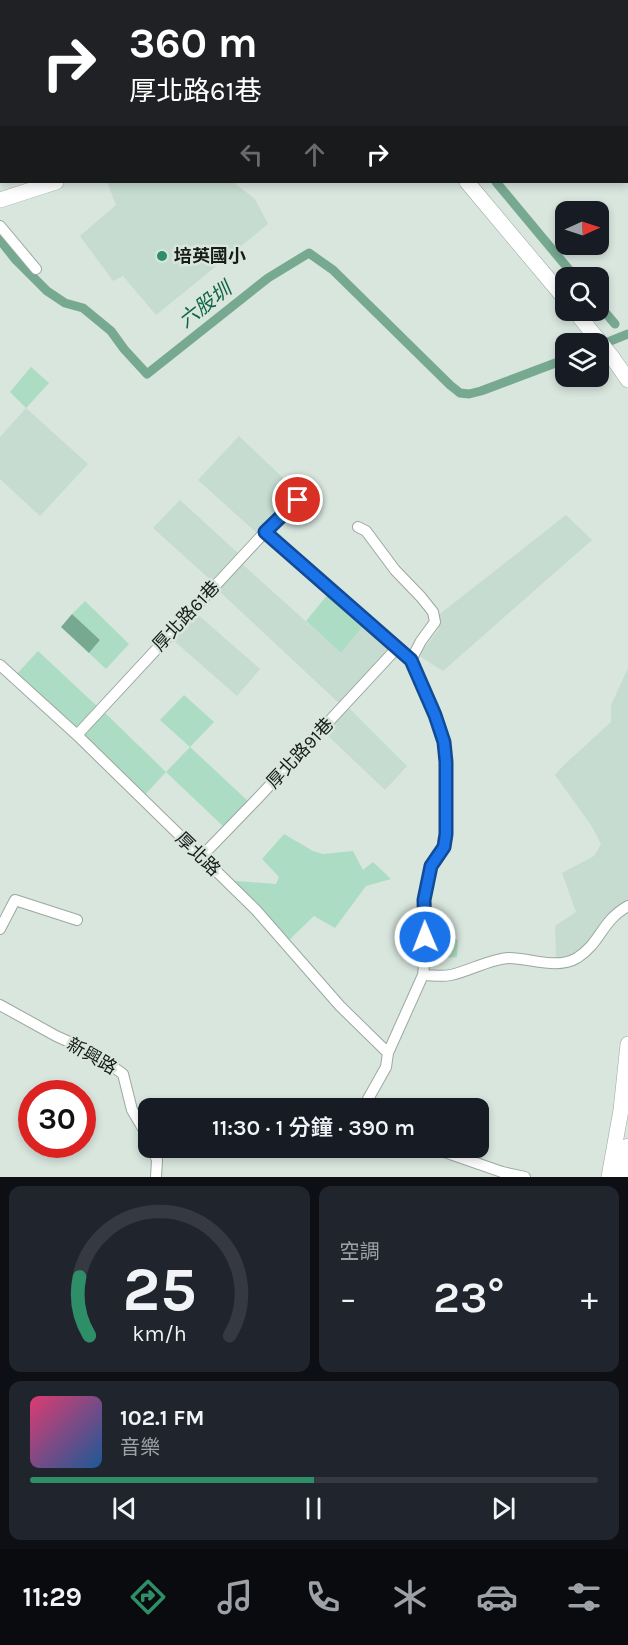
<!DOCTYPE html>
<html lang="zh-TW">
<head>
<meta charset="utf-8">
<style>
	body { margin:0; font-family:Karla,"Noto Sans TC",sans-serif; background:#20242c; color:#f1f3f6; height:100vh; display:flex; flex-direction:column; font-size:22px; white-space:nowrap }
	* { box-sizing:border-box; margin:0 }
	p { font-size:20px; color:#9ea1a6 }
	.icon { flex:none; width:33px; height:33px; fill:none; stroke:currentColor; stroke-width:2; stroke-linecap:round; stroke-linejoin:round }
	.map { position:relative; height:1177px; overflow:hidden }
	.drawer { display:flex; flex-direction:column; gap:9px; padding:9px; background:#0d0f14; flex:1 }
	.drawer>* { flex:none }
	.hud { position:absolute; left:0px; top:0px; width:628px; height:183px; box-shadow:0 3px 9px #0003; background:#202124; color:#fff; overflow:hidden }
	.needle { width:39px; rotate:87deg }
	.tools { position:absolute; left:555px; top:201px; display:grid; gap:12px }
	.tools a { display:grid; place-items:center; width:54px; height:54px; border-radius:12px; background:#171b24; box-shadow:0 3px 9px #0003; font-size:30px }
	.speed { position:absolute; left:18px; top:1080px; display:flex; gap:12px; font-size:30px; font-weight:700; text-align:center }
	.speed>* { display:grid; place-content:center; width:78px; height:78px; border-radius:50%; background:#171b24; box-shadow:0 3px 9px #0003; line-height:1 }
	.speed .limit { border:9px solid #d22; background:#fff; color:#111 }
	.pin { position:absolute; display:grid; place-items:center; width:51px; height:51px; color:#fff; margin:-26px; border:3px solid #fff; border-radius:50%; box-shadow:0 2px 6px #0007 }
	.me { position:absolute; width:66px; margin:-33px; rotate:359deg; stroke-linejoin:round; filter:drop-shadow(0 0 4px #0008) }
	.turn { display:flex; align-items:center; gap:21px; height:126px; padding:0 30px; font-size:27px }
	.turn .icon { width:78px; height:78px; stroke-width:2.5 }
	.turn b { display:block; font-size:42px; line-height:51px }
	.lanes { display:flex; align-items:center; height:57px; padding:0 30px; background:#0003; justify-content:center; gap:30px; direction:ltr }
	.lanes .off { opacity:.35 }
	.big { font-size:45px; font-weight:600; line-height:1.1 }
	.drawer .card { flex:1; display:flex; flex-direction:column; justify-content:center; gap:9px; min-width:0; padding:0 21px; border-radius:12px; background:#20242c }
	.drawer .dial { align-items:center; gap:0 }
	.dial svg { height:156px; overflow:visible; fill:none; stroke:#363941; stroke-width:7; stroke-linecap:round; text-anchor:middle }
	.dial text { fill:#f1f3f6; stroke:none }
	.song { display:flex; align-items:center; gap:18px }
	.cover { width:72px; height:72px; border-radius:9px; background:linear-gradient(135deg,hsl(340 70% 55%),hsl(210 70% 35%)) }
	.played { height:6px; border-radius:3px; background:linear-gradient(90deg,#2e8e67 50%,#363941 50%) }
	.keys { display:flex; justify-content:space-around; direction:ltr }
	.heat { display:flex; justify-content:space-between; align-items:center; font-size:33px; direction:ltr }
	.drawer .tiles { flex:1; display:grid; gap:9px; grid-template-columns:1fr 1fr }
	.card:last-child { grid-column:span 2 }
	.trip { position:absolute; left:138px; top:1098px; width:351px; height:60px; border-radius:12px; background:#171b24; box-shadow:0 3px 9px #0003; font-weight:600; line-height:60px; text-align:center }
	.menu { display:flex; height:96px; justify-content:space-around; align-items:center; background:#090b0e; color:#9ea1a6 }
	.menu .icon { width:42px; height:42px }
	.menu .current { color:#2e8e67 }
	.menu b { font-size:27px; color:#f1f3f6 }
	.map>svg:first-child { display:block }
</style>
</head>
<body>
<div class="map">
<svg width="628" height="1177" viewBox="0 0 628 1177">
	<rect width="100%" height="100%" fill="#d8e6de"/>
	<path fill="#c6dcd0" d="M107 182H233L255 199 268 224 156 315 123 276 113 281 80 236 116 205Z
		M26 408 88 464 40 516 0 479V437Z
		M239 436 298 492 259 535 198 480Z
		M180 500 240 555 214 583 153 528Z
		M566 515 592 540 443 671 421 657V652L439 629 436 617Z
		M242 564 341 653 364 625 392 650 341 705 218 590Z
		M196 613 260 669 237 696 172 639Z
		M628 668V901L616 907 585 947 573 955 556 957 555 926 576 912 562 873 594 856 601 844 591 825 555 775 563 766 611 722V705Z
		M349 708 407 766 385 790 325 733Z"/>
	<path fill="#acdcc3" d="M31 367 49 383 26 408 10 392Z
		M329 593 364 625 341 653 306 621Z
		M85 601 129 644 106 669 89 653 100 640 72 614Z
		M38 651 99 708 79 730 14 677Z
		M184 695 214 722 190 747 249 802 225 828 166 772 142 798 83 739 84 734 104 712 166 772 190 747 160 720Z
		M284 834 313 851 323 854 353 851 363 870 373 862 391 879 366 886 335 928 314 916 288 941 224 880 276 884 279 877 262 859Z
		M431 936 458 940 457 957 432 959Z"/>
	<path fill="#77a890" d="M72 614 100 640 89 653 61 627Z"/>
	<g fill="none" stroke-linecap="round" stroke-linejoin="round">
		<path stroke="#77a890" stroke-width="9" d="M345 0 347 2
			M496 182 576 278
			M0 240 15 259 47 291 65 303 83 308 111 331 124 349 147 374 268 278 309 253 333 270 450 385 460 393 469 394 481 391 566 359
			M598 304 615 324
			M598 346 628 334"/>
		<defs>
			<path id="street" d="M627 123 628 125
				M0 226 36 269
				M598 365 612 357
				M358 527 366 531 395 570 421 597 433 612 435 622 421 641 411 660
				M265 532 411 660 435 715 444 742 446 762V834L444 847 431 866 424 900 425 956 423 975 388 1053 386 1067 363 1108
				M0 665 77 735 256 910 340 1006 388 1053
				M77 735 265 532 298 500
				M201 857 258 798 397 648
				M0 929 15 900 77 920
				M423 975C432 975 442 977 451 975 469 971 490 959 509 958 531 958 556 970 577 958 601 943 601 921 628 906
				M0 1005 56 1036 94 1053 123 1074 132 1110 148 1137
				M152 1148 157 1160 156 1177
				M433 1148 502 1172 525 1177"/>
			<path id="secondary" d="M311 0 312 2
				M328 0 330 2
				M536 0 537 2
				M567 2 569 0
				M467 182 566 300
				M0 200 56 182
				M574 310 612 357 628 380
				M609 1177 621 1110 628 1044
				M624 1177 628 1146"/>
		</defs>
		<use href="#street" stroke="#9aa8a1" stroke-width="12"/>
		<use href="#secondary" stroke="#9aa8a1" stroke-width="16"/>
		<use href="#street" stroke="#fff" stroke-width="10"/>
		<use href="#secondary" stroke="#fff" stroke-width="15"/>
	</g>
	<g fill="none" stroke-linecap="round" stroke-linejoin="round">
		<defs>
			<path id="route" d="M298 500 265 532 411 660 435 715 444 742 446 762V834L444 847 431 866 424 900 425 937"/>
		</defs>
		<use href="#route" stroke="#114b97" stroke-width="15"/>
		<use href="#route" stroke="#1a73e8" stroke-width="10"/>
	</g>
	<circle fill="#2e8e67" stroke="#d8e6de" stroke-width="2" cx="162" cy="256" r="6"/>
	<g text-anchor="middle" dominant-baseline="central" stroke-width="5" stroke-linejoin="round" paint-order="stroke">
		<g font-size="18" font-weight="bold" fill="#171c19" stroke="#d8e6de" text-anchor="start">
			<text x="174" y="256">培英國小</text>
		</g>
		<g font-size="18" fill="#171c19" stroke="#d8e6de">
			<text transform="translate(186 616) rotate(-47)">厚北路61巷</text>
			<text transform="translate(300 753) rotate(-47)">厚北路91巷</text>
			<text transform="translate(198 854) rotate(44)">厚北路</text>
			<text transform="translate(92 1056) rotate(30)">新興路</text>
		</g>
		<g font-size="20" font-style="italic" fill="#106646" stroke="#d8e6de">
			<text transform="translate(205 305) rotate(-38)">六股圳</text>
		</g>
	</g>
</svg>
<div class="tools">
<a><svg class="needle" viewBox="-14 -14 28 28"><path d="M0-13l5 13h-10z" fill="#e53935"/><path d="M0 13l5-13h-10z" fill="#9ea1a6"/></svg></a>
<a><svg class="icon" aria-label="search" viewBox="0 0 24 24"><circle cx="10" cy="10" r="6"/><path d="M15 15l6 6"/></svg></a>
<a><svg class="icon" aria-label="layers" viewBox="0 0 24 24"><path d="M12 4l9 5-9 5-9-5zM3 14l9 5 9-5"/></svg></a>
</div>
<div class="speed"><div class="limit">30</div></div>
<div class="pin" style="left:298px;top:500px;background:#d93025"><svg class="icon" aria-label="arrive" viewBox="0 0 24 24"><path d="M6 21V4h12l-3 4 3 4H6"/></svg></div>
<svg class="me" style="left:425px;top:937px" viewBox="-20 -20 40 40"><circle r="17" fill="#1a73e8" stroke="#fff" stroke-width="3"/><path d="M0-11L8 9 0 5-8 9z" fill="#fff"/></svg>
<div class="trip">11:30 · 1 分鐘 · 390 m</div>
<div class="hud">
<div class="turn"><svg class="icon" aria-label="right" viewBox="0 0 24 24"><path d="M7 20v-9h11M14 6l5 5-5 5"/></svg><div><b>360 m</b>厚北路61巷</div></div>
<div class="lanes"><svg class="icon off" aria-label="left" viewBox="0 0 24 24"><path d="M17 20v-9H6M10 6l-5 5 5 5"/></svg><svg class="icon off" aria-label="ahead" viewBox="0 0 24 24"><path d="M12 20V5M6 11l6-6 6 6"/></svg><svg class="icon" aria-label="right" viewBox="0 0 24 24"><path d="M7 20v-9h11M14 6l5 5-5 5"/></svg></div>
</div>
</div>
<section class="drawer">
<div class="tiles">
<div class="card dial"><svg viewBox="0 0 100 80">
<path d="M14 69A42 42 0 1 1 86 69"/>
<path d="M14 69A42 42 0 0 1 9 39" stroke="#2e8e67"/>
<text x="50" y="56" font-size="32" font-weight="700">25</text>
<text x="50" y="72" font-size="11">km/h</text>
</svg></div>
<div class="card"><p>空調</p>
<div class="heat"><a>−</a><b class="big">23°</b><a>+</a></div>
</div>
<div class="card">
<div class="song"><i class="cover"></i><div><b>102.1 FM</b><p>音樂</p></div></div>
<div class="played"></div>
<div class="keys"><svg class="icon" aria-label="previous" viewBox="0 0 24 24"><path d="M18 5L8 12l10 7zM5 5v14"/></svg><svg class="icon" aria-label="pause" viewBox="0 0 24 24"><path d="M8 5v14M16 5v14"/></svg><svg class="icon" aria-label="next" viewBox="0 0 24 24"><path d="M6 5l10 7-10 7zM19 5v14"/></svg></div>
</div>
</div>
</section>
<nav class="menu">
<b>11:29</b>
<svg class="icon current" aria-label="directions" viewBox="0 0 24 24"><path d="M12 3l9 9-9 9-9-9zM9 14v-3h6M13 9l2 2-2 2"/></svg>
<svg class="icon" aria-label="music" viewBox="0 0 24 24"><path d="M9 18V5l10-2v13"/><circle cx="6" cy="18" r="3"/><circle cx="16" cy="16" r="3"/></svg>
<svg class="icon" aria-label="phone" viewBox="0 0 24 24"><path d="M5 4h4l2 5-3 2q2 4 5 5l2-3 5 2v4C11 20 4 13 5 4z"/></svg>
<svg class="icon" aria-label="climate" viewBox="0 0 24 24"><path d="M12 3v18M4 7l16 10M4 17L20 7"/></svg>
<svg class="icon" aria-label="car" viewBox="0 0 24 24"><path d="M5 17H2v-5l4-1 3-4h7l3 4 3 1v5h-3M9 17h6M6 11h13"/><circle cx="7" cy="17" r="2"/><circle cx="17" cy="17" r="2"/></svg>
<svg class="icon" aria-label="filters" viewBox="0 0 24 24"><path d="M4 7h16M4 17h16"/><circle cx="9" cy="7" r="2"/><circle cx="15" cy="17" r="2"/></svg>
</nav>
</body>
</html>
